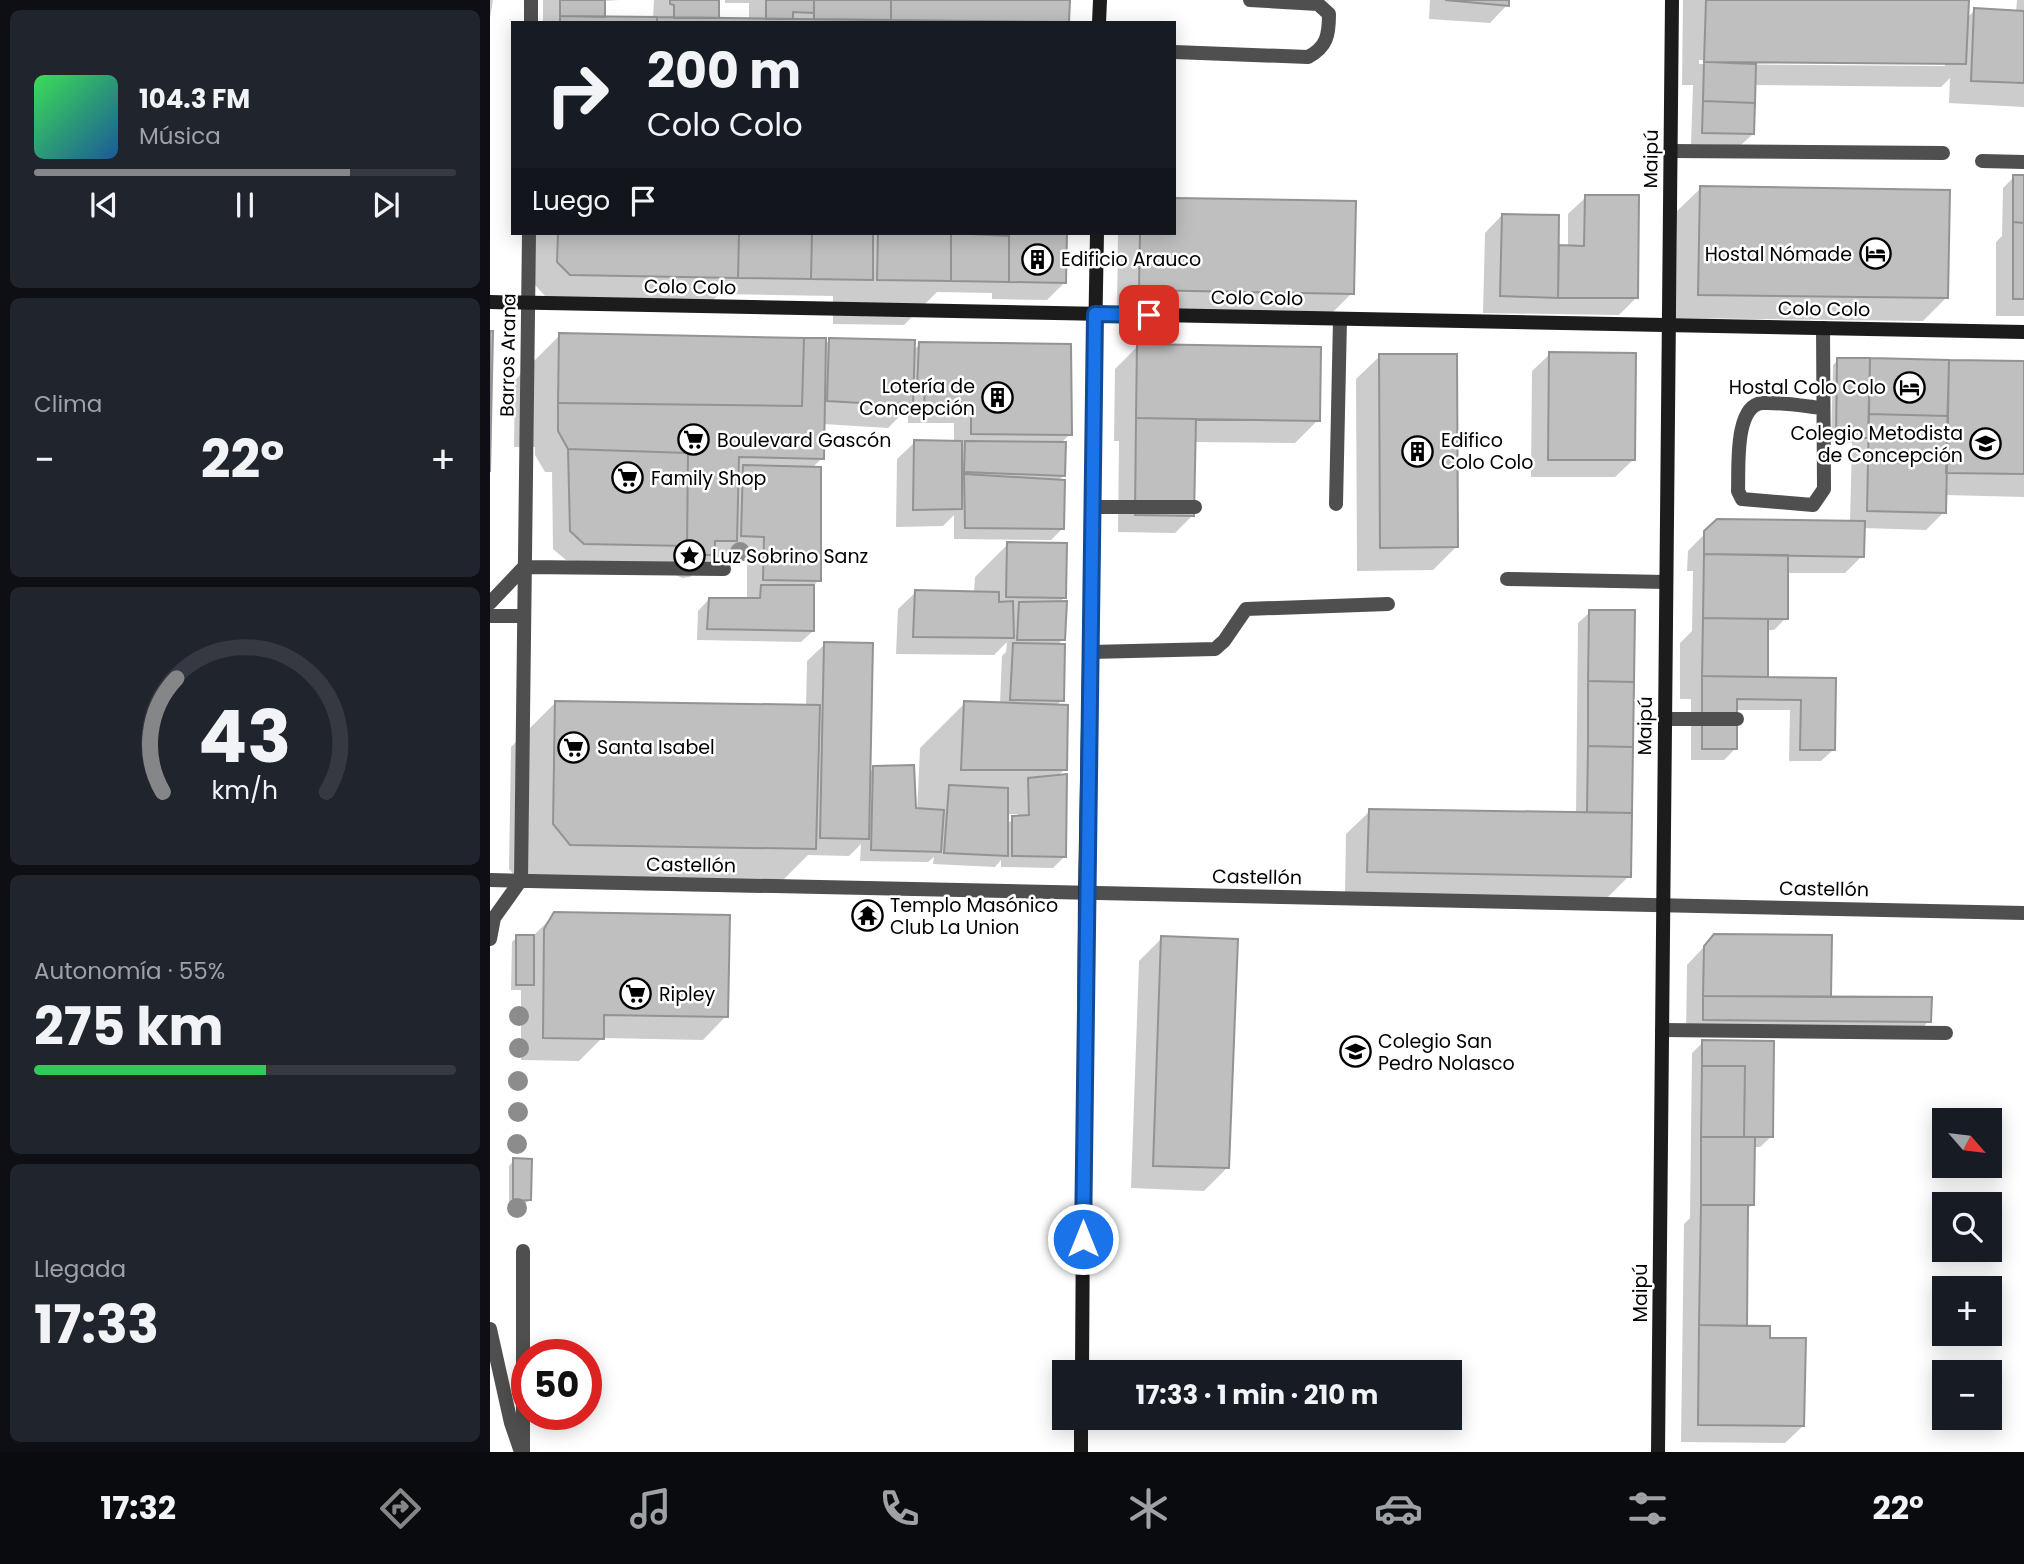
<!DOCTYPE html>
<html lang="es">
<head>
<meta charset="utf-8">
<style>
	body { margin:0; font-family:Poppins,sans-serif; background:#20242c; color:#f1f3f6; height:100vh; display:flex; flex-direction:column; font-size:26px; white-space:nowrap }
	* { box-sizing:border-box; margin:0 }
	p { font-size:23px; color:#9ea1a6 }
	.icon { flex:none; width:38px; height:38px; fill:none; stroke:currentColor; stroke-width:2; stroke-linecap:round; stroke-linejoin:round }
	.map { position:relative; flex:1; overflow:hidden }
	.panel { display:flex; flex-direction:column; gap:10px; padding:10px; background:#0d0f14; width:490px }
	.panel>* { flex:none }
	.guide { position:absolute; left:21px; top:21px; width:665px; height:214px; border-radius:0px; box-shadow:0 4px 18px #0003; background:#171b24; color:#f1f3f6; overflow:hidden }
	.needle { width:46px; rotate:118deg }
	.tools { position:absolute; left:1442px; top:1108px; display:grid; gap:14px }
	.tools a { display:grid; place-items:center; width:70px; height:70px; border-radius:0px; background:#171b24; box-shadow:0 4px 18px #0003; font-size:35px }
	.speed { position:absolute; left:21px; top:1339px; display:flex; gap:14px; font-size:35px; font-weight:700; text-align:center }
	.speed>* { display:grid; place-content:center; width:91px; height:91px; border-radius:50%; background:#171b24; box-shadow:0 4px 18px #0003; line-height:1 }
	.speed .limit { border:10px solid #d22; background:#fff; color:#111 }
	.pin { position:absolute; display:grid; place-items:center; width:60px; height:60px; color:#fff; margin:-30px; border-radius:14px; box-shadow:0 4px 10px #0006 }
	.me { position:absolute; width:77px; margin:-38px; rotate:0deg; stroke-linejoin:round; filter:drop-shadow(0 0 5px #0008) }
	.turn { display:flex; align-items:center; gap:24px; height:147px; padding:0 21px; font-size:32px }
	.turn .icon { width:91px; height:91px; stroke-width:2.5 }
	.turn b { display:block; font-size:49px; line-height:60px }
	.then { display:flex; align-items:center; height:66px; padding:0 21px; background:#0003; gap:14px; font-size:26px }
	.big { font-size:52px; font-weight:700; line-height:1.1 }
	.panel .tile { flex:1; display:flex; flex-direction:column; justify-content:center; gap:10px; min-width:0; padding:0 24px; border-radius:10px; background:#20242c }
	.panel .dial { align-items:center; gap:0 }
	.dial svg { height:182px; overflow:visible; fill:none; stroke:#363941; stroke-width:7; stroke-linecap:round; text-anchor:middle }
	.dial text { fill:#f1f3f6; stroke:none }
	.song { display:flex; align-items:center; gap:21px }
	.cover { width:84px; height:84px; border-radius:10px; background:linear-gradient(135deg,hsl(130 70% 55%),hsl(210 70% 35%)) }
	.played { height:7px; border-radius:4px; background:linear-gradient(90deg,#858687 75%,#363941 75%) }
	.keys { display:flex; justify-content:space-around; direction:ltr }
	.heat { display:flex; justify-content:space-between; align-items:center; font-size:38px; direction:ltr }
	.charge { height:10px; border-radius:5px; background:linear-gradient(90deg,#34c759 55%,#363941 0) }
	.trip { position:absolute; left:562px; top:1360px; width:410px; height:70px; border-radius:0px; background:#171b24; box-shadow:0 4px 18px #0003; font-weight:700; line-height:70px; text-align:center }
	.dock { display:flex; height:112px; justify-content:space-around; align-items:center; background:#090b0e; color:#9ea1a6 }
	.dock .icon { width:49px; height:49px }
	.dock .selected { color:#858687 }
	.dock b { font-size:32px; color:#f1f3f6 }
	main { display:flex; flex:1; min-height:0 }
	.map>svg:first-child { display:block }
</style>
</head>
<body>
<main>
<section class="panel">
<div class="tile">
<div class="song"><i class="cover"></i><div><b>104.3 FM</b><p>Música</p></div></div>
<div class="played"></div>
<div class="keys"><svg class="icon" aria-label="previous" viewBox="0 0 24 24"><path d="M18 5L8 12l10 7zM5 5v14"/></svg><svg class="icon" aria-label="pause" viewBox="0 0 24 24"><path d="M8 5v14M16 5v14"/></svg><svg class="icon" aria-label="next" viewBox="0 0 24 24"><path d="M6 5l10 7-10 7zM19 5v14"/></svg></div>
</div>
<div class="tile"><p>Clima</p>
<div class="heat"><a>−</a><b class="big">22°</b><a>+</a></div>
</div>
<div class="tile dial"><svg viewBox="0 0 100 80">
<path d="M14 69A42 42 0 1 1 86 69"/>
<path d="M14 69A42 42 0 0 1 20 19" stroke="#858687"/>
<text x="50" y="56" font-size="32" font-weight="700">43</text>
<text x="50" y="72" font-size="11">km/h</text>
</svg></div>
<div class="tile"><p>Autonomía · 55%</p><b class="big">275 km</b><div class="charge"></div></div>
<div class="tile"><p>Llegada</p><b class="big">17:33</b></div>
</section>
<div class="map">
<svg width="1534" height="1452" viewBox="0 0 1534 1452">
	<rect width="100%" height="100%" fill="#fff"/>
	<path fill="#0003" fill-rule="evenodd" d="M0 0H3L0 18Z
		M53 0H130L113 1V18L163 19 164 0H227V20H259V3H235V0H578V23H53Z
		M940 0H1018L1017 5 1000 23 939 19Z
		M1193 0H1441L1476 19 1485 10 1526 12 1527 0H1534V107L1459 103 1460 78 1451 87 1264 85 1263 134 1251 145 1201 144 1203 85H1192ZM1209 60 1455 62V66L1209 64Z
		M1524 177H1534V316H1506V242L1512 236 1513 188Z
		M1211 188 1456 298 1433 321 1186 318 1187 211Z
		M1096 197 1146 298 1129 315 993 313 995 233 1012 215 1067 247H1078V214Z
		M45 233H477V238H503V233H575V282L557 300 502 299V293L447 292 414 325 343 324V296L229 294 223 300 56 297 45 285Z
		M628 233H684L862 293 839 316 627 313Z
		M70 335 335 345 339 340 422 352 430 344 580 434 570 444 573 476 567 482 572 529 561 540 464 539V515L453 526 406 527 407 459 425 442 464 443V423H418V408L398 428 333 424 332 458 321 469 329 580 322 587 323 631 311 642 207 640 208 611 219 599 257 600V554L233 553 222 563H214L200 577 192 578 174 569 76 560 63 549 62 472H55L45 455V447H24L25 380ZM196 465H199L198 554H195Z
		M648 346 828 420 805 443 704 442 703 515 685 533 628 532 629 441H624L625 369Z
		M1060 354 1143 460 1125 477H1041L1042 371Z
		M890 356 966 547 943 570 867 571 866 379Z
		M1348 360 1534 363V497L1454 495V512L1436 530 1373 528 1372 556 1355 573H1296V618L1284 630H1277L1274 679H1345L1343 750 1331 761H1299L1300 710H1245V749L1234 760H1201V699H1190V643L1202 631 1203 571H1197L1198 551 1228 520 1360 522 1362 443 1341 442 1343 365Z
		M518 544 575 597 569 603 573 639 567 645 572 700 566 706 575 769 567 777 574 857 563 868 511 867V860L505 867 443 864 444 857 438 862 370 861 371 844 359 856 318 855 280 893 35 888 19 869 21 747 65 703 316 707 317 661 335 644 378 774 384 768 427 814 430 748 475 703 510 704 512 656 516 652 517 642 504 655 406 654 408 609 426 592 484 593 485 577ZM516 814H528V817L516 824Z
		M1100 612H1143L1139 876 1116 899 855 895 856 834 880 811 1086 814 1088 623Z
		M65 914 236 1016 213 1040 112 1038 89 1061 31 1060V990H21L22 942 27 937H42Z
		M1225 935 1339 999 1439 1021 1422 1038 1196 1036 1197 965Z
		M672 938 737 1168 714 1191 641 1188 649 961Z
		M1213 1042 1282 1136 1270 1147H1263L1262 1205 1256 1210 1255 1328 1278 1340 1313 1426 1295 1443 1191 1442 1194 1224 1200 1218 1202 1053Z
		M24 1160 39 1200 34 1205H19V1166Z"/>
	<path fill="#bfbfbf" stroke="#939393" stroke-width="2" d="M70 0H115V17L70 16Z
		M180 0H229V18H184V5L180 4Z
		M276 0H324V13L303 12V19H276Z
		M324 0H401V20L324 19Z
		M401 0H580L579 22 401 20Z
		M955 0H1019V6Z
		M1216 0H1479L1476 64 1214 62Z
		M1484 8 1534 11V83L1481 81Z
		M70 16 167 17V23H70Z
		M167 17 379 20V23H167Z
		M390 20 464 22V23H390Z
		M1214 62 1266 64 1265 103 1213 101Z
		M1213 101 1265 103 1264 134 1212 133Z
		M1523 175H1534V223L1523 222Z
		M1210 186 1460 190 1458 298 1208 295Z
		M1095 195H1149L1148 298H1068L1069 245 1094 246Z
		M684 198 866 201 864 294 649 290 650 233H684Z
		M1012 214 1069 215 1068 298 1010 296Z
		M1523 222 1534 223V299H1523Z
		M68 233H249L248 278 80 275 67 262Z
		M249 233H322L321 279 248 278Z
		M322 233H383V280L321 279Z
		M388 233H461V281L387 280Z
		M461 233 519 236V282L461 281Z
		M577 233 576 283 519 282V234Z
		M0 331H3L0 472Z
		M69 333 314 338 312 406 68 403Z
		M314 338H336L334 459 249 457 247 541H225V555H216L197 546 198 453 78 449 68 431V403L312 406Z
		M339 338 425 340 423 406 337 401Z
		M429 342 581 344 582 435 481 434V406H434L435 387H427Z
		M647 344 831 347 830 421 646 418Z
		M1059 352 1146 353 1145 460H1058Z
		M889 354H967L968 547 890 548Z
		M1347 358H1380L1378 438H1346Z
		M1380 358 1459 360 1458 416 1379 414Z
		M1459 360 1534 361V474L1456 473Z
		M1379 414 1458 416 1456 513 1377 511Z
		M646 418 706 419 704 516 645 515Z
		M424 440 472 441V509L423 510Z
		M475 441 576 442 575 476 474 472Z
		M78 449 198 453 197 546 94 544 80 531Z
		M253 465 331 467V581L273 580 274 537 251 536Z
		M474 474 575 480 574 529 475 528Z
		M1227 519 1375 521 1374 557 1214 554V531Z
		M517 542 577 543 576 598 516 597Z
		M1214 554 1298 555V619L1213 618Z
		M271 585H324V631L217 629 219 598H270Z
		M425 590 509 592V602L523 601 524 638 423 637Z
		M577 601 575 640H527L529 602Z
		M1099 610H1145L1144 682 1098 681Z
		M1213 618 1278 619V677L1212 676Z
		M334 642 383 643 379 839 330 838Z
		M523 643 575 644 574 701 520 700Z
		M1212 676 1346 678 1345 750H1310L1311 700 1247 699V749H1212Z
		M1098 681 1144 682 1143 747 1098 746Z
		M65 701 330 705 326 849 80 845 63 824Z
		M474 701 578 705 577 770H471Z
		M1098 746 1143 747 1142 813 1097 812Z
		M424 765 426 808 454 810 451 852 381 850 383 766Z
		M577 774 576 857 522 856V816L539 815 538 778Z
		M459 785 518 788V856L454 853Z
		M879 809 1142 813 1141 877 877 872Z
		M64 912 240 915 238 1017 114 1015V1039L53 1038 54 929Z
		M1224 934 1342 935 1341 997 1213 996 1214 946Z
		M26 935H44V985H26Z
		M671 936 748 939 739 1168 663 1166Z
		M1213 996 1442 997 1441 1022 1213 1020Z
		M1212 1040 1284 1041 1283 1137H1254L1255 1066H1212Z
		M1212 1066H1255L1254 1137H1211Z
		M1211 1137H1265L1264 1205H1211Z
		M23 1158 42 1159 41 1200 23 1201Z
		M1211 1205H1258L1257 1326 1209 1325Z
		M1209 1325 1280 1326V1338H1316L1314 1426 1208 1425Z"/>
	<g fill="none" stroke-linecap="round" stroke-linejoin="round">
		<path stroke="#4f4f4f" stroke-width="14" d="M684 52 818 57C837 47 839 35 839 14L828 4 760 0
			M1180 151 1453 153
			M1492 161 1534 162
			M1332 408C1313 406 1292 402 1272 403 1244 406 1249 469 1248 491L1252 499 1323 505 1334 489 1333 328
			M846 504 850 319
			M602 507H705
			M1017 579 1176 582
			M600 652 725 649 734 641 756 609 898 604
			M1174 719H1247
			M1172 1030 1456 1033
			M33 1452V1251"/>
		<path stroke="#4f4f4f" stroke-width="14" d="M41 23V0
			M0 603 34 567 234 569
			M0 616H34
			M0 880 1534 913
			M0 939 4 918 31 880 39 233
			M0 1329 21 1423 31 1452"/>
		<path stroke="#1c1c1c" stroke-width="14" d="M609 23 610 0
			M0 302 1534 332
			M592 1372 595 892 607 233
			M591 1452V1418
			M1168 1452 1182 0"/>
	</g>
	<g fill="#8c8c8c">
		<circle cx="250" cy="552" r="10"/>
		<circle cx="29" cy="1016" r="10"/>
		<circle cx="29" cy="1048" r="10"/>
		<circle cx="28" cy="1081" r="10"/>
		<circle cx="28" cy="1112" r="10"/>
		<circle cx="27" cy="1144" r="10"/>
		<circle cx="27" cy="1208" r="10"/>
	</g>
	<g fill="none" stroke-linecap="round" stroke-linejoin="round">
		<defs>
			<path id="route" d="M593 1239 605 314 659 315"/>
		</defs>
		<use href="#route" stroke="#114b97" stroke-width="18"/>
		<use href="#route" stroke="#1a73e8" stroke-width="12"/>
	</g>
	<defs>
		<symbol id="hotel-ring" viewBox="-11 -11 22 22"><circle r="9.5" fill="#fff" stroke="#000" stroke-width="1.5"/><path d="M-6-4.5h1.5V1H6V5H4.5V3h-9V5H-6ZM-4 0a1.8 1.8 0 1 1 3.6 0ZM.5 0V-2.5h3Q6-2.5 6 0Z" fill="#000"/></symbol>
		<symbol id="building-ring" viewBox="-11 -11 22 22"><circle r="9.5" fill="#fff" stroke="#000" stroke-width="1.5"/><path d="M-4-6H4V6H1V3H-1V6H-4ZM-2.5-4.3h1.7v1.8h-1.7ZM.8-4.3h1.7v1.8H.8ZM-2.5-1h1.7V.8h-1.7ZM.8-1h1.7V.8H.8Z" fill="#000"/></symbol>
		<symbol id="supermarket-ring" viewBox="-11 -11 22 22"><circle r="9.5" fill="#fff" stroke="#000" stroke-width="1.5"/><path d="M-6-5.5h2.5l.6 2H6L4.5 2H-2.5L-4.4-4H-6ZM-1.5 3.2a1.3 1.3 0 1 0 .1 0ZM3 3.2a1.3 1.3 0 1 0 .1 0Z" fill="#000"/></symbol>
		<symbol id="school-ring" viewBox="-11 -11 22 22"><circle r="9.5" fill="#fff" stroke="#000" stroke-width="1.5"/><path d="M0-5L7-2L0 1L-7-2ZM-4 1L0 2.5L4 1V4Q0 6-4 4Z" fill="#000"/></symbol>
		<symbol id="sight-ring" viewBox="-11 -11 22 22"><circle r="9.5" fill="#fff" stroke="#000" stroke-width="1.5"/><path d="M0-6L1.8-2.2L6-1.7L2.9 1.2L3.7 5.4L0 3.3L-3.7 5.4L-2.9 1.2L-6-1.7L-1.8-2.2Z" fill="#000"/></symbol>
		<symbol id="temple-ring" viewBox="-11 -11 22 22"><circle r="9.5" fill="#fff" stroke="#000" stroke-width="1.5"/><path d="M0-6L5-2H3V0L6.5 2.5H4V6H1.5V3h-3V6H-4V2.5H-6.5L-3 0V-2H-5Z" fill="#000"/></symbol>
	</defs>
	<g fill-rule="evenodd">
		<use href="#hotel-ring" x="1368" y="236" width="35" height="35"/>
		<use href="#building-ring" x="530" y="242" width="35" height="35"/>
		<use href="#hotel-ring" x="1402" y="370" width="35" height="35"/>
		<use href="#building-ring" x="490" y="380" width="35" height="35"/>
		<use href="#supermarket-ring" x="186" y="422" width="35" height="35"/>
		<use href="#school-ring" x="1478" y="426" width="35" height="35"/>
		<use href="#building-ring" x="910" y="434" width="35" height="35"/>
		<use href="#supermarket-ring" x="120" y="460" width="35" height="35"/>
		<use href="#sight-ring" x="182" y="538" width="35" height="35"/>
		<use href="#supermarket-ring" x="66" y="730" width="35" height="35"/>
		<use href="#temple-ring" x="360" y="898" width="35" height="35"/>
		<use href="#supermarket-ring" x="128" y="976" width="35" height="35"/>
		<use href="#school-ring" x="848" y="1034" width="35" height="35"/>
	</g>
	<g text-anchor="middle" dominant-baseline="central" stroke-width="5" stroke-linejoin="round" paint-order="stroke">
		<g font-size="19" fill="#000" stroke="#fff">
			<text transform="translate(1161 159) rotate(-89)">Maipú</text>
			<text transform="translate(200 287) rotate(1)">Colo Colo</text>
			<text transform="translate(767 298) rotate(1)">Colo Colo</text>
			<text transform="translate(1334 309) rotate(1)">Colo Colo</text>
			<text transform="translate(18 355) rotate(-89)">Barros Arana</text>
			<text transform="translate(1155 726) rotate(-89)">Maipú</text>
			<text transform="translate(201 865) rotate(1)">Castellón</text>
			<text transform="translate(767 877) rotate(1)">Castellón</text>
			<text transform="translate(1334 889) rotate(1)">Castellón</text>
			<text transform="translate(1150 1293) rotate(-90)">Maipú</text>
		</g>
		<g font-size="19" fill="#000" stroke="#fff" text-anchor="start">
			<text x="1362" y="254" text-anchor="end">Hostal Nómade</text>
			<text x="571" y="259">Edificio Arauco</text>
			<text x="485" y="386" text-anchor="end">Lotería de<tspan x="485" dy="22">Concepción</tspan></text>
			<text x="1396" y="387" text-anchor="end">Hostal Colo Colo</text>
			<text x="1473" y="433" text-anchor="end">Colegio Metodista<tspan x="1473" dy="22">de Concepción</tspan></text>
			<text x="227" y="440">Boulevard Gascón</text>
			<text x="951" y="440">Edifico<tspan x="951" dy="22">Colo Colo</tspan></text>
			<text x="161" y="478">Family Shop</text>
			<text x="222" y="556">Luz Sobrino Sanz</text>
			<text x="107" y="747">Santa Isabel</text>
			<text x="400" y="905">Templo Masónico<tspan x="400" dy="22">Club La Union</tspan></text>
			<text x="169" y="994">Ripley</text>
			<text x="888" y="1041">Colegio San<tspan x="888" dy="22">Pedro Nolasco</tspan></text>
		</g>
	</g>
</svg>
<div class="tools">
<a><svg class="needle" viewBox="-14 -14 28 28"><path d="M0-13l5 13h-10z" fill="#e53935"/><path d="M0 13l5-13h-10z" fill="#9ea1a6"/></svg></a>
<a><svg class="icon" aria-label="search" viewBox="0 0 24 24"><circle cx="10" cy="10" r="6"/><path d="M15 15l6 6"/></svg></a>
<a>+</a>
<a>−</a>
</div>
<div class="speed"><div class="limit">50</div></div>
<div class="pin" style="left:659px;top:315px;background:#d93025"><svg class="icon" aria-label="arrive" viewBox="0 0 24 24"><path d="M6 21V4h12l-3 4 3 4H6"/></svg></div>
<svg class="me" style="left:593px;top:1239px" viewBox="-20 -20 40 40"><circle r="17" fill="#1a73e8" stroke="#fff" stroke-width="3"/><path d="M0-11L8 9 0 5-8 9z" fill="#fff"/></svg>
<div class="trip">17:33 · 1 min · 210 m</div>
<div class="guide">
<div class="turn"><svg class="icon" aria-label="right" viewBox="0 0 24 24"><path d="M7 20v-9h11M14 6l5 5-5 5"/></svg><div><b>200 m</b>Colo Colo</div></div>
<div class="then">Luego<svg class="icon" aria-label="arrive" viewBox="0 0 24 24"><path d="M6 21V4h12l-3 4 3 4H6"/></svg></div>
</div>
</div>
</main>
<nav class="dock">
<b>17:32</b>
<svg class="icon selected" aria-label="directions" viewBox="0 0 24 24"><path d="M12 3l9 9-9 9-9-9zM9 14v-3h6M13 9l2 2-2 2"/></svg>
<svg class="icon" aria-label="music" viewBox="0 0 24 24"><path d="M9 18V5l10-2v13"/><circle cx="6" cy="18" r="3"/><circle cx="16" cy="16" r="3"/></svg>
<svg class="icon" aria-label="phone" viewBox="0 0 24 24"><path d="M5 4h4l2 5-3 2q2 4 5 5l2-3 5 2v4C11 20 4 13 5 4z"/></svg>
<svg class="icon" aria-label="climate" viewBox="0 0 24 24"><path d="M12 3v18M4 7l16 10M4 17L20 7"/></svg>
<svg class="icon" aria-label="car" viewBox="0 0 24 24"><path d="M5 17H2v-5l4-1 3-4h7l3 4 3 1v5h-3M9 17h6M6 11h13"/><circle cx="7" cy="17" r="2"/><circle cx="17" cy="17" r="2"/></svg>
<svg class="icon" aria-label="filters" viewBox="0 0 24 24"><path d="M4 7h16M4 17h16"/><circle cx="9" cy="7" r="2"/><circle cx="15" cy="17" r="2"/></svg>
<b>22°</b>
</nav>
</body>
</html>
